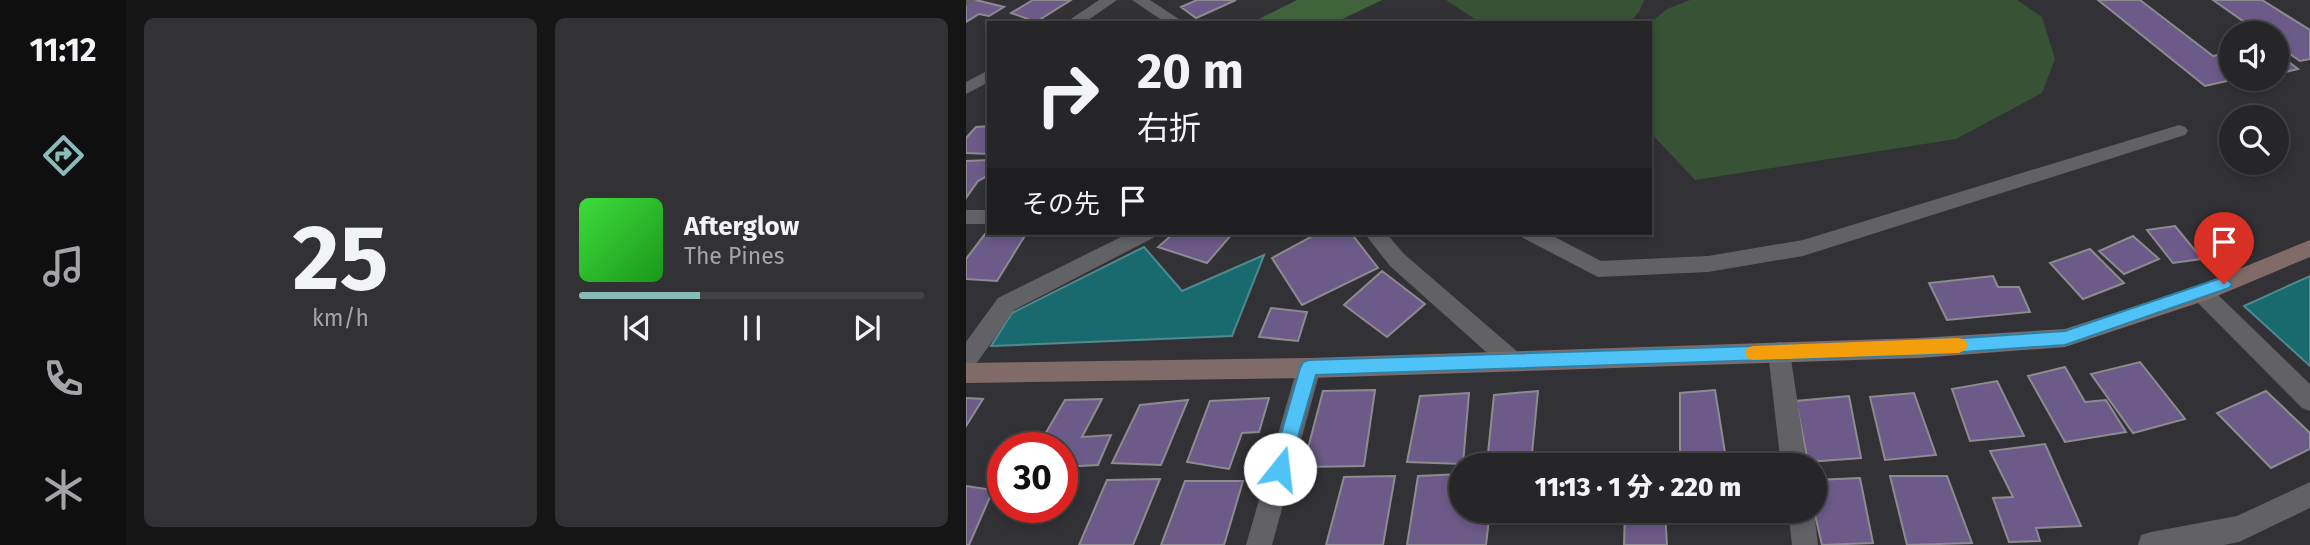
<!DOCTYPE html>
<html lang="ja">
<head>
<meta charset="utf-8">
<style>
	body { margin:0; font-family:"Fira Sans","Noto Sans JP",sans-serif; background:#323234; color:#f1f3f6; height:100vh; display:flex; flex-direction:column; font-size:26px; white-space:nowrap }
	* { box-sizing:border-box; margin:0 }
	p { font-size:23px; color:#a4a5a8 }
	.icon { flex:none; width:38px; height:38px; fill:none; stroke:currentColor; stroke-width:2; stroke-linecap:round; stroke-linejoin:round }
	.map { position:relative; flex:1; overflow:hidden }
	.drawer { display:flex; flex-direction:column; gap:18px; padding:18px; background:#151516; width:840px }
	.drawer>* { flex:none }
	.top-card { position:absolute; left:21px; top:21px; width:665px; height:214px; border-radius:0px; box-shadow:0 4px 10px #0003,0 0 0 2px #424345; background:#262628; color:#f1f3f6; overflow:hidden }
	.fabs { position:absolute; left:1253px; top:21px; display:grid; gap:14px }
	.fabs a { display:grid; place-items:center; width:70px; height:70px; border-radius:50%; background:#262628; box-shadow:0 4px 10px #0003,0 0 0 2px #424345; font-size:35px }
	.speed { position:absolute; left:21px; top:432px; display:flex; gap:14px; font-size:35px; font-weight:700; text-align:center }
	.speed>* { display:grid; place-content:center; width:91px; height:91px; border-radius:50%; background:#262628; box-shadow:0 4px 10px #0003,0 0 0 2px #424345; line-height:1 }
	.speed .limit { border:10px solid #d22; background:#fff; color:#111 }
	.pin { position:absolute; display:grid; place-items:center; width:60px; height:60px; color:#fff; margin:-72px -30px; border-radius:50% 50% 50% 0; rotate:-45deg; box-shadow:0 0 7px #0007 }
	.pin .icon { rotate:45deg }
	.me { position:absolute; width:77px; margin:-38px; rotate:16deg; stroke-linejoin:round; filter:drop-shadow(0 0 5px #0008) }
	.turn { display:flex; align-items:center; gap:24px; height:147px; padding:0 35px; font-size:32px }
	.turn .icon { width:91px; height:91px; stroke-width:2.5 }
	.turn b { display:block; font-size:49px; line-height:60px }
	.then { display:flex; align-items:center; height:66px; padding:0 35px; background:#0003; gap:14px; font-size:26px }
	.drawer .widget { flex:1; display:flex; flex-direction:column; justify-content:center; gap:10px; min-width:0; padding:0 24px; border-radius:10px; background:#323234 }
	.drawer .dial { align-items:center; gap:0 }
	.dial b { font-size:91px; line-height:1 }
	.song { display:flex; align-items:center; gap:21px }
	.cover { width:84px; height:84px; border-radius:10px; background:linear-gradient(135deg,hsl(120 70% 55%),hsl(120 70% 35%)) }
	.played { height:7px; border-radius:4px; background:linear-gradient(90deg,#8bbbb9 35%,#424345 35%) }
	.keys { display:flex; justify-content:space-around; direction:ltr }
	.drawer .tiles { flex:1; display:grid; gap:18px; grid-template-columns:repeat(2,1fr) }
	.trip { position:absolute; left:483px; top:453px; width:378px; height:70px; border-radius:35px; background:#262628; box-shadow:0 4px 10px #0003,0 0 0 2px #424345; font-weight:800; line-height:70px; text-align:center }
	main { display:flex; flex:1; min-height:0 }
	.tab-bar { display:flex; flex-direction:column; width:126px; justify-content:space-around; align-items:center; background:#0f0f10; color:#a4a5a8 }
	.tab-bar .icon { width:49px; height:49px }
	.tab-bar .active { color:#8bbbb9 }
	.tab-bar b { font-size:32px; color:#f1f3f6 }
	.map>svg:first-child { display:block }
</style>
</head>
<body>
<main>
<nav class="tab-bar">
<b>11:12</b>
<svg class="icon active" aria-label="directions" viewBox="0 0 24 24"><path d="M12 3l9 9-9 9-9-9zM9 14v-3h6M13 9l2 2-2 2"/></svg>
<svg class="icon" aria-label="music" viewBox="0 0 24 24"><path d="M9 18V5l10-2v13"/><circle cx="6" cy="18" r="3"/><circle cx="16" cy="16" r="3"/></svg>
<svg class="icon" aria-label="phone" viewBox="0 0 24 24"><path d="M5 4h4l2 5-3 2q2 4 5 5l2-3 5 2v4C11 20 4 13 5 4z"/></svg>
<svg class="icon" aria-label="climate" viewBox="0 0 24 24"><path d="M12 3v18M4 7l16 10M4 17L20 7"/></svg>
</nav>
<section class="drawer">
<div class="tiles">
<div class="widget dial"><b>25</b><p>km/h</p></div>
<div class="widget">
<div class="song"><i class="cover"></i><div><b>Afterglow</b><p>The Pines</p></div></div>
<div class="played"></div>
<div class="keys"><svg class="icon" aria-label="previous" viewBox="0 0 24 24"><path d="M18 5L8 12l10 7zM5 5v14"/></svg><svg class="icon" aria-label="pause" viewBox="0 0 24 24"><path d="M8 5v14M16 5v14"/></svg><svg class="icon" aria-label="next" viewBox="0 0 24 24"><path d="M6 5l10 7-10 7zM19 5v14"/></svg></div>
</div>
</div>
</section>
<div class="map">
<svg width="1344" height="545" viewBox="0 0 1344 545">
	<rect width="100%" height="100%" fill="#323236"/>
	<path fill="#375235" d="M480 0H678L673 12 663 23H515Z
		M724 0H1051L1076 17 1089 59 1076 93 990 139 729 180 684 132V23L701 9Z"/>
	<path fill="#40633c" d="M331 0H416L368 23H285Z"/>
	<path fill="#196a6f" stroke="#518a8e" stroke-width="2" d="M178 247 216 291 298 255 266 336 25 346 46 313Z
		M1344 276V366L1278 306Z"/>
	<path fill="#6c5a88" stroke="#8c8b8f" stroke-width="2" d="M7 0H10L38 7 23 16 13 14 0 22V4Z
		M67 0H105L70 22 45 13Z
		M231 0H270L230 18 215 7Z
		M1132 0H1174L1247 56 1265 52V79H1270L1239 86Z
		M1247 0H1296L1344 30V59L1334 61 1311 45V33H1294Z
		M1311 53 1332 69 1311 74Z
		M23 126V154L0 153V138L10 127Z
		M23 160V175L12 181 0 198V161Z
		M1209 226 1236 259 1207 263 1181 230Z
		M208 233H267L241 263 192 247Z
		M352 233H385L412 268 336 305 306 258Z
		M19 234H60L31 281 0 279V259Z
		M1167 236 1193 259 1158 274 1133 251Z
		M1124 249 1158 283 1117 299 1084 263Z
		M416 271 459 304 421 337 378 305Z
		M1027 276 1032 287H1053L1064 312 981 320 963 283Z
		M305 308 341 312 332 341 293 337Z
		M1174 362 1219 419 1167 433 1125 374Z
		M1099 367 1119 402 1140 400 1160 432 1099 442 1062 376Z
		M1031 381 1058 436 1004 441 986 389Z
		M409 390 398 466 337 467 357 391Z
		M749 390 760 459H714V393Z
		M572 391 565 464 521 463 528 395Z
		M1300 391 1344 433V449L1305 468 1251 413Z
		M503 393 497 464 441 462 454 396Z
		M948 393 970 455 919 460 904 397Z
		M883 396 895 458 842 462 830 401Z
		M0 398 17 399 0 426Z
		M303 398 293 432 276 433 263 469 221 462 244 401Z
		M136 399 116 437 145 435 132 465 96 467V448H71L99 400Z
		M222 400 195 465 146 463 174 405Z
		M1079 444 1115 526 1070 528 1074 541 1043 542 1027 498 1047 497 1024 451Z
		M495 474V511H524L520 545H441L452 476Z
		M429 476 417 545H360L378 477Z
		M924 476H981L1006 543 941 545Z
		M894 478 907 543 856 545 848 511 849 480Z
		M194 479 167 545H113L141 480Z
		M219 481H277L258 545H195Z
		M0 486 27 490 3 545H0Z
		M659 511H699L701 545H658Z"/>
	<g fill="none" stroke-linecap="round" stroke-linejoin="round">
		<path fill="#626266" fill-rule="evenodd" d="M0 0H10L0 6Z
			M133 0H151L118 23H99Z
			M166 0H184L219 23H200Z
			M23 70V82L0 94V82Z
			M1213 125 1219 127 1222 131 1219 135 837 256 742 272 632 277 557 238 554 233H581L635 261 742 256 837 240Z
			M0 210H23V224H0Z
			M163 233H190L187 238 48 310 8 367 0 370V342L32 298Z
			M398 233H420L438 254 554 354 557 361 554 368 546 371 538 368 424 266Z
			M1236 284 1244 287 1344 384V411L1336 408 1228 299 1225 293 1228 287Z
			M813 342 821 345 824 352 841 466H815L802 352 805 345Z
			M343 358 351 361 355 368 306 545H280L331 368 335 361Z
			M1344 482V508L1273 542 1258 545H1172L1175 535 1185 532 1271 516Z
			M822 511H848L852 545H826Z"/>
		<path fill="#816b68" fill-rule="evenodd" d="M1344 240V257L1244 299 1099 347 953 358 343 378 0 383V363L343 358 953 338 1099 329 1229 287Z"/>
	</g>
	<path fill="#4fc3f7" stroke="#337fa1" stroke-width="2" d="M1258 277 1266 284 1263 288 1099 345 953 355 350 375 321 475 314 478 308 475 305 469 334 368 337 362 343 360 953 341 1099 331Z"/>
	<path fill="#f59e0b" d="M993 338 999 340 1002 345 999 350 993 353 787 360 781 358 779 353 781 348 787 346Z"/>
</svg>
<div class="fabs">
<a><svg class="icon" aria-label="sound" viewBox="0 0 24 24"><path d="M4 9h4l5-4v14l-5-4H4zM17 9q2 3 0 6"/></svg></a>
<a><svg class="icon" aria-label="search" viewBox="0 0 24 24"><circle cx="10" cy="10" r="6"/><path d="M15 15l6 6"/></svg></a>
</div>
<div class="speed"><div class="limit">30</div></div>
<div class="pin" style="left:1258px;top:284px;background:#d93025"><svg class="icon" aria-label="arrive" viewBox="0 0 24 24"><path d="M6 21V4h12l-3 4 3 4H6"/></svg></div>
<svg class="me" style="left:314px;top:469px" viewBox="-20 -20 40 40"><circle r="19" fill="#fff"/><path d="M0-13L10 11 0 6-10 11z" fill="#4fc3f7"/></svg>
<div class="trip">11:13 · 1 分 · 220 m</div>
<div class="top-card">
<div class="turn"><svg class="icon" aria-label="right" viewBox="0 0 24 24"><path d="M7 20v-9h11M14 6l5 5-5 5"/></svg><div><b>20 m</b>右折</div></div>
<div class="then">その先<svg class="icon" aria-label="arrive" viewBox="0 0 24 24"><path d="M6 21V4h12l-3 4 3 4H6"/></svg></div>
</div>
</div>
</main>
</body>
</html>
